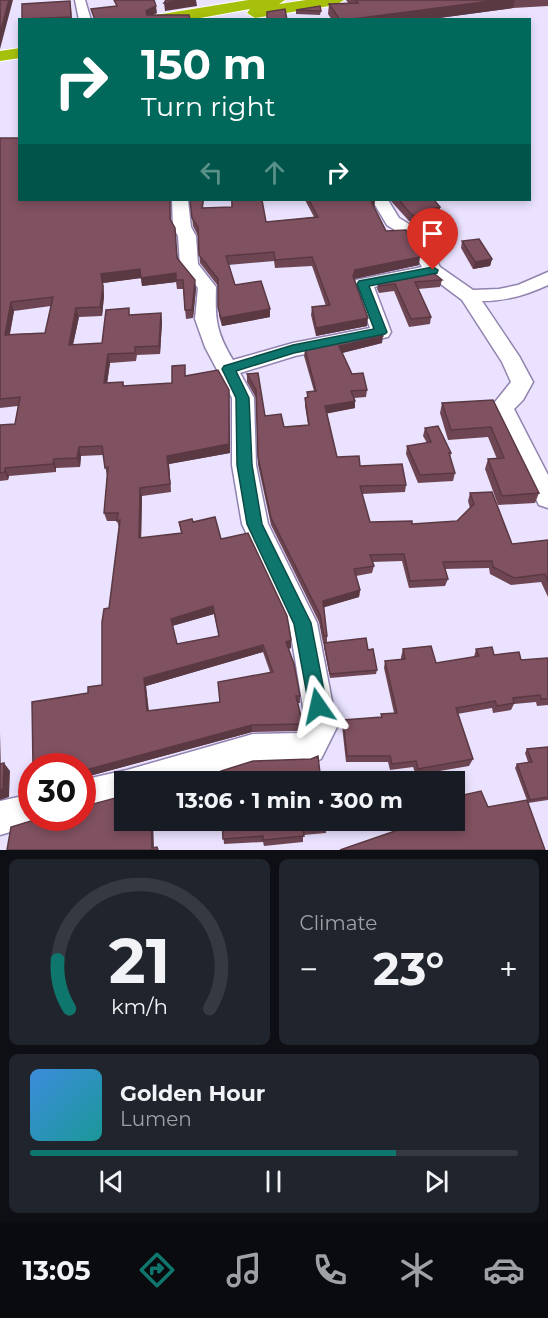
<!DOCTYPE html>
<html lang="en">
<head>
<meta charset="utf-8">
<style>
	body { margin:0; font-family:Montserrat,sans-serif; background:#20242c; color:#f1f3f6; height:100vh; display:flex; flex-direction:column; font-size:22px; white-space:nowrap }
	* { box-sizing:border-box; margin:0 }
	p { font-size:20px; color:#9ea1a6 }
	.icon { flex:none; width:33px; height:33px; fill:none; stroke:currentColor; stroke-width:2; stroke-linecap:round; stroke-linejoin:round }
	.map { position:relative; height:850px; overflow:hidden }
	.panel { display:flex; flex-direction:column; gap:9px; padding:9px; background:#0d0f14; flex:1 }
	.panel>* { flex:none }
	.top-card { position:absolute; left:18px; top:18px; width:513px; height:183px; border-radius:0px; box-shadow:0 3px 9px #0003; background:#00695c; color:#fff; overflow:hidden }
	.speed { position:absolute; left:18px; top:753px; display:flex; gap:12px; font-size:30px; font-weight:700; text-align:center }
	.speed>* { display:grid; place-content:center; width:78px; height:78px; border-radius:50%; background:#171b24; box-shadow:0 3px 9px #0003; line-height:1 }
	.speed .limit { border:9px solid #d22; background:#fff; color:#111 }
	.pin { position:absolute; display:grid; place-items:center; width:51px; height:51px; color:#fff; margin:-62px -26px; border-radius:50% 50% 50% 0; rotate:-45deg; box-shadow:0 0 6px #0007 }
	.pin .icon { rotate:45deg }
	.me { position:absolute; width:66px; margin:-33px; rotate:349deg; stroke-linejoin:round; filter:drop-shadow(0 0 4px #0008) }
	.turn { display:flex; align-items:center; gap:21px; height:126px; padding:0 24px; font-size:27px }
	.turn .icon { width:78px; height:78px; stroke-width:2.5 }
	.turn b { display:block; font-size:42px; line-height:51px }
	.lanes { display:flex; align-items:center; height:57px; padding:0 24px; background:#0003; justify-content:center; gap:30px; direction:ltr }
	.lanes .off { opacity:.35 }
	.big { font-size:45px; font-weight:700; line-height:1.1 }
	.panel .card { flex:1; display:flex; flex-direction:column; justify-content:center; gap:9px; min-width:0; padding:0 21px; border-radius:9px; background:#20242c }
	.panel .dial { align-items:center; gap:0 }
	.dial svg { height:156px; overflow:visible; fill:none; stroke:#363941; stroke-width:7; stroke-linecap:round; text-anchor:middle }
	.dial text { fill:#f1f3f6; stroke:none }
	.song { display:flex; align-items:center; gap:18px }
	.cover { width:72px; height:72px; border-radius:9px; background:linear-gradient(135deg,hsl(210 70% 55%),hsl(180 70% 35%)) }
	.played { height:6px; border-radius:3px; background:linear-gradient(90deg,#0f766e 75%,#363941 75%) }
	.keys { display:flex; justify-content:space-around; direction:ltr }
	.heat { display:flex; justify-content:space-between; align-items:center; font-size:33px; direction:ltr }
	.panel .tiles { flex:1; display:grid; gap:9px; grid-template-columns:1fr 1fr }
	.card:last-child { grid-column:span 2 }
	.trip { position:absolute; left:114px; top:771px; width:351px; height:60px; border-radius:0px; background:#171b24; box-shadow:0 3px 9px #0003; font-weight:700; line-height:60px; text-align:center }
	.tabs { display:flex; height:96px; justify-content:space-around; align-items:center; background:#090b0e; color:#9ea1a6 }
	.tabs .icon { width:42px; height:42px }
	.tabs .selected { color:#0f766e }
	.tabs b { font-size:27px; color:#f1f3f6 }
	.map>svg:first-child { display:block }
</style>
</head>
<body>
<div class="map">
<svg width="548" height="850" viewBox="0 0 548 850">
	<rect width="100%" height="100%" fill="#eae2ff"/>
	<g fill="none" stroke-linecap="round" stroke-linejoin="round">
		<defs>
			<path id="minor" d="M75 0H85L91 20H79Z
				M172 200H188L191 227 196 236 198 264 216 287C215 319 216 332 233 360L293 343 370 328 354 284 356 280 422 267 406 237 387 225 372 200H388L399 218 419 230 440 267 473 290 499 289 518 285 548 272V285C527 295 506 301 482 301L519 356 533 382 523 400 514 409 548 475V508L539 505 491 407 511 382 502 362 462 300 430 276 374 287 391 332 388 337 295 356 240 373 254 398 256 465 268 524 317 623 337 727 321 759 310 764 253 766 196 782H124V801L82 812V780L127 770 253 734 301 733 306 725 289 623 242 524 232 465V398L205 347 195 319 198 288 180 265 178 236 173 227Z
				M32 794V818H45L44 822 0 835V801Z"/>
			<path id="highway" d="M248 0H285L279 4 306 0H344L336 5 255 18 247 13 250 9 189 20H148L156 15Z
				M20 48V58L0 61V51Z"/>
		</defs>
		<use href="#minor" stroke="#9183af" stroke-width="3"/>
		<use href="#highway" stroke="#fff" stroke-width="2"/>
		<use href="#minor" fill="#fff" fill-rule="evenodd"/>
		<use href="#highway" fill="#a7c00b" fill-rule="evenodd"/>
	</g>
	<path fill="#6e4653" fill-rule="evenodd" d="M346 0H548V6L513 8 424 20H332L328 14 329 4H349Z
		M71 8 72 20H22Z
		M296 10 321 11 320 15 296 14Z
		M0 138 20 200H170L171 220 178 258 196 289 193 318 186 319 183 289H177L176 282 142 286 141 278 103 283 104 296 102 316 79 317 73 345 102 343 130 315 161 313 162 322 160 354 137 355 136 361 110 363 107 383 123 382 124 386 172 383 186 376 229 390 230 453 169 464 171 492 142 496 141 538 181 533 179 522H193L221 539 291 648 289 649 300 696V703H298L301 728 300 731 252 732 82 778 88 693 102 685 109 608 119 527 117 521H107L104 513 107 476 103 455 81 456 80 467 56 468V472L9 476 8 480 0 481V425L15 424 18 406 0 408ZM51 306 45 333 10 334 14 311ZM214 614 219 636 177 644 172 626ZM263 652 270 672 220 702 149 711 146 686Z
		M190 200H204L203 208 232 207 231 200H262L266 222 314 217 305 200H375L374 208 386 231 419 265 354 279 367 326 316 336 311 315 312 307 326 306 312 266 275 268 274 261 228 265 235 285 270 309V317L222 326 219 316 218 286 200 263 198 236 193 226Z
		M390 200H434L440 207 438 216 439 227 422 231 409 221Z
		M462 241 492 259 490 266 473 269 461 248Z
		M442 280 440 287 418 289 431 317 430 324 409 327 394 291 379 293 377 289 378 282Z
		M382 343 342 353 352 374 367 390 366 397 354 398 355 408 327 413 337 457 406 485 405 492 362 494 370 522 412 524 457 521 470 508 468 501 470 493 512 544 548 540V597L541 582 511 585 490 574 489 568 445 569 448 579 445 586 409 588 402 561 372 562 374 566 372 573 356 576 360 590 359 597 323 607 327 636V642L368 650 377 670 376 674 330 678 324 647V643H323L319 622 271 525 258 465 256 398 247 382V374L258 373 265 416 284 427 308 425 305 406V398H307V392L314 391 304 356 305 349Z
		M493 400 539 493 535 503 498 505 485 469 488 459H497L488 437 448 440 440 413 442 403Z
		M425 428 451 453 450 457 455 473 453 481 418 483 406 454 407 446 427 443 423 436Z
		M403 649 436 663 474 657 476 649 494 655 521 660 548 658V705L537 706 536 702 514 704 511 710 493 713 492 708 457 714 473 759 469 766 416 775 413 767 390 770 388 762H346L342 726 343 720 381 717V714L394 713 384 668 385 661 401 659V657Z
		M548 747V800L528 803 515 768 517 764 528 762 525 753 527 749Z
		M222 820 326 827V833L303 835V842L264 846 263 842 224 844Z"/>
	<path fill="#5a3943" d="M9 0H13L0 49V34Z
		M185 0H196L197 6 165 11 164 3Z
		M499 0H515L513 8 424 20H345Z
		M156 6 157 13 147 18 146 11Z
		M375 200 374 208 371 201Z
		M440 207 439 216 431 217 432 209Z
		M441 219 439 227 422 231 423 222Z
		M420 257 419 265 354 279 353 276 355 270Z
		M492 259 490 266 473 269 475 262Z
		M140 269 141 278 103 283 104 296 102 316 100 307 101 274Z
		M176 273V282L142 286 141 278Z
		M195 280 196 289 193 318 192 310Z
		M11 302 14 311 8 343 5 335Z
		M76 308 79 317 71 353 69 345Z
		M270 309V317L222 326 221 318Z
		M161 313 162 322 160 354 159 346Z
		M368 318 367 326 316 336V328Z
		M383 336 382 343 338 354 339 346Z
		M108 354 110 363 106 391 104 383Z
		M229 390 230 453 169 464 171 492 167 456Z
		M355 401V408L325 414V406Z
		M79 447 81 456 80 467 77 458Z
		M54 459 56 468V472L53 464Z
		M5 468 9 476 8 480 5 472Z
		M140 488 142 496 141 546 139 538Z
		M360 590 359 597 322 608 323 601Z
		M213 606 214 614 172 626 171 619Z
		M291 640V648L286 649V642Z
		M263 645V652L146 686 149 718 147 711 144 678Z
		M252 725V732L82 778V771Z
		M0 733 1 773 0 771Z
		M4 763 10 771 9 797 0 800V790Z
		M151 820H153L154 850 152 848Z"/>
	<path fill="#805160" stroke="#5a3943" stroke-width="1.5" fill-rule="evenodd" d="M0 0H9L0 34Z
		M114 0H154L156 6 146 11 147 15H189L190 20H95L91 9 117 6Z
		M166 0H185L164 3Z
		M355 0H499L345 20H340L329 4 358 3Z
		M70 1 71 17 22 19V4Z
		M320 6 321 11 296 10Z
		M285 9 287 20H267V12Z
		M0 138H20V200H170V219L175 228 177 258 195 280 192 310H185L183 280H176V273L141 278 140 269 101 274 103 287 100 307 76 308 69 345 102 343 106 310 129 308V315L161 313 159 346 135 347V353L108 354 104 383 123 382V386L172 383V366L185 365V376L218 370 229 390V444L167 456 170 484 140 488 139 538 182 533 179 522 192 519 193 522 215 517 221 539 248 533 287 616 291 640 286 642 294 664 300 696H296L302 721 300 724 252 725 82 771V766H33L32 702 88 693V687L102 685V622L104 609 109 608 120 520 117 521 118 513H104L108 467 105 468 102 446 79 447 77 458 54 459 53 464 5 468V472L0 473V425L15 424 20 397 0 399ZM53 297 45 333 5 335 11 302ZM213 606 219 636 177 644 171 619ZM263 645 273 672 218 682 220 702 147 711 144 678Z
		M190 200H203L202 208 232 207V200H262L266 222 318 217 309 200H375L371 201 386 231 406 230 420 257 355 270 353 276 368 318 316 328 312 307 330 305 312 257 275 260 274 252 226 256 235 285 261 281 270 309 221 318 218 307V279L199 255 198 227 192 218Z
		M399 200H434L440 207 432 209 441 219 423 222 410 213Z
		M479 239 492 259 475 262 462 241Z
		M431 271 442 280 415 282 431 317 411 319 395 284 380 286 378 282Z
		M382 333 383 336 339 346 352 374 363 373 367 390 351 391 355 401 325 406 337 457 359 456 360 466 402 464 406 485 360 486 370 522 412 521V524L457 521 474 504 470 493 492 492 512 544 548 540V582L545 574 514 578 493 567 492 561 443 562 448 579 410 581 404 554 370 555 374 566 354 569 360 590 323 601 327 636H324L320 615 271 518 258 457 256 390 247 374 258 373 265 416 281 414 284 427 309 425 305 398 308 397 307 392 316 391 305 349Z
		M493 400 539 493 502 496 488 459 504 458 491 427 451 430 442 403Z
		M438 426 451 453H449L455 473 420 475 407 446 431 442 425 428Z
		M366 638 368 650 373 649 377 670 330 674 324 643Z
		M431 646 436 663 479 656 476 649 492 647 494 655 519 652 521 660 548 658V699H541L540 695 513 698 514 703 497 706 495 701 456 708 473 759 418 769 416 761 392 764 390 756H347L343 720 382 717 381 714 397 713 385 661 405 659 403 649Z
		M548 747V797L530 800 517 764 532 762 527 749Z
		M318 756 321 782H221V771L253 761 311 759Z
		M4 763 3 789 0 790V764Z
		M124 778H149V782H124V820H151L152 848 157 847 158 850H7L11 827 41 818H82V807L123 796Z
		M481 791 488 807 527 800 545 850H340L427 820H454V797Z
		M222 820H326V827L303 829 304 836 263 840V836L223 839Z"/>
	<path fill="#0f766e" stroke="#0a4d48" stroke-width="1.5" d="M433 267 438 270 437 273 369 286 387 332 385 334 294 353 236 371 249 398 252 465 262 524 311 623 327 706 325 713 318 715 312 713 309 706 294 624 247 524 237 465 236 398 222 369 224 366 293 345 374 329 357 284 359 281Z"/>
</svg>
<div class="speed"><div class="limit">30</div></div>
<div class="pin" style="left:433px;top:270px;background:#d93025"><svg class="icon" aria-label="arrive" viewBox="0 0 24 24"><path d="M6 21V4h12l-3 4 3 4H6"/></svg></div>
<svg class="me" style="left:318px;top:706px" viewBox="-20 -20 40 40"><path d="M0-17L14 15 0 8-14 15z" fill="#0f766e" stroke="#fff" stroke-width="4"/></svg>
<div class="trip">13:06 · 1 min · 300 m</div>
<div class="top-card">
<div class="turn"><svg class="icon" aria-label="right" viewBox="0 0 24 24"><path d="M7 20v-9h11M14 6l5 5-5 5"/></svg><div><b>150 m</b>Turn right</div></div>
<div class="lanes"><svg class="icon off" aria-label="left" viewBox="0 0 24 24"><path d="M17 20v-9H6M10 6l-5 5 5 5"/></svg><svg class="icon off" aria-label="ahead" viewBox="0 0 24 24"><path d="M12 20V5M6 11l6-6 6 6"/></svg><svg class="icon" aria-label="right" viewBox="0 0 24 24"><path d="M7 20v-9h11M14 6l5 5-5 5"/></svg></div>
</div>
</div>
<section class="panel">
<div class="tiles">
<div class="card dial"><svg viewBox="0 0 100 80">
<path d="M14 69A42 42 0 1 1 86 69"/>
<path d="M14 69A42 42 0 0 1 8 44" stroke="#0f766e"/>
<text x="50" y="56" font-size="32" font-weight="700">21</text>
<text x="50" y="72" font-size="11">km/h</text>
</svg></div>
<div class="card"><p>Climate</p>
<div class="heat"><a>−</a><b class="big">23°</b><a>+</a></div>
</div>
<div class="card">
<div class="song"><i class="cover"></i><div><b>Golden Hour</b><p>Lumen</p></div></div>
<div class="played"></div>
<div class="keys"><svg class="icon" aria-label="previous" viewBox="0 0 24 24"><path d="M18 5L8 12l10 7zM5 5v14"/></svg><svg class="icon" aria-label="pause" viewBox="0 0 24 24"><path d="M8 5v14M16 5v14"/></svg><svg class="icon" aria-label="next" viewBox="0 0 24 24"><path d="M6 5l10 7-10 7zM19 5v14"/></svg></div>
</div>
</div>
</section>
<nav class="tabs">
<b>13:05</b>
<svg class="icon selected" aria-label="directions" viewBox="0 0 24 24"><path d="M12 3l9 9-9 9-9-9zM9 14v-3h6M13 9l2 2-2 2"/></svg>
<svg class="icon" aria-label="music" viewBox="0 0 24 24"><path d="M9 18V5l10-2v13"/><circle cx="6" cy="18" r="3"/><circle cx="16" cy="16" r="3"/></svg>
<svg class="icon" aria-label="phone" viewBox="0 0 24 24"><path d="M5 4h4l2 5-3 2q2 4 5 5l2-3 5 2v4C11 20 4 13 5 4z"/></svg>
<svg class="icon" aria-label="climate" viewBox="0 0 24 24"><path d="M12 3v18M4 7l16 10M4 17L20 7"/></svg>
<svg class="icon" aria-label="car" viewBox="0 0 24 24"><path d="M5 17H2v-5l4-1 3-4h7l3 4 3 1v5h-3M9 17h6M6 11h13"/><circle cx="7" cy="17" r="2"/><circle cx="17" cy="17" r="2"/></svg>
</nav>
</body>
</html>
